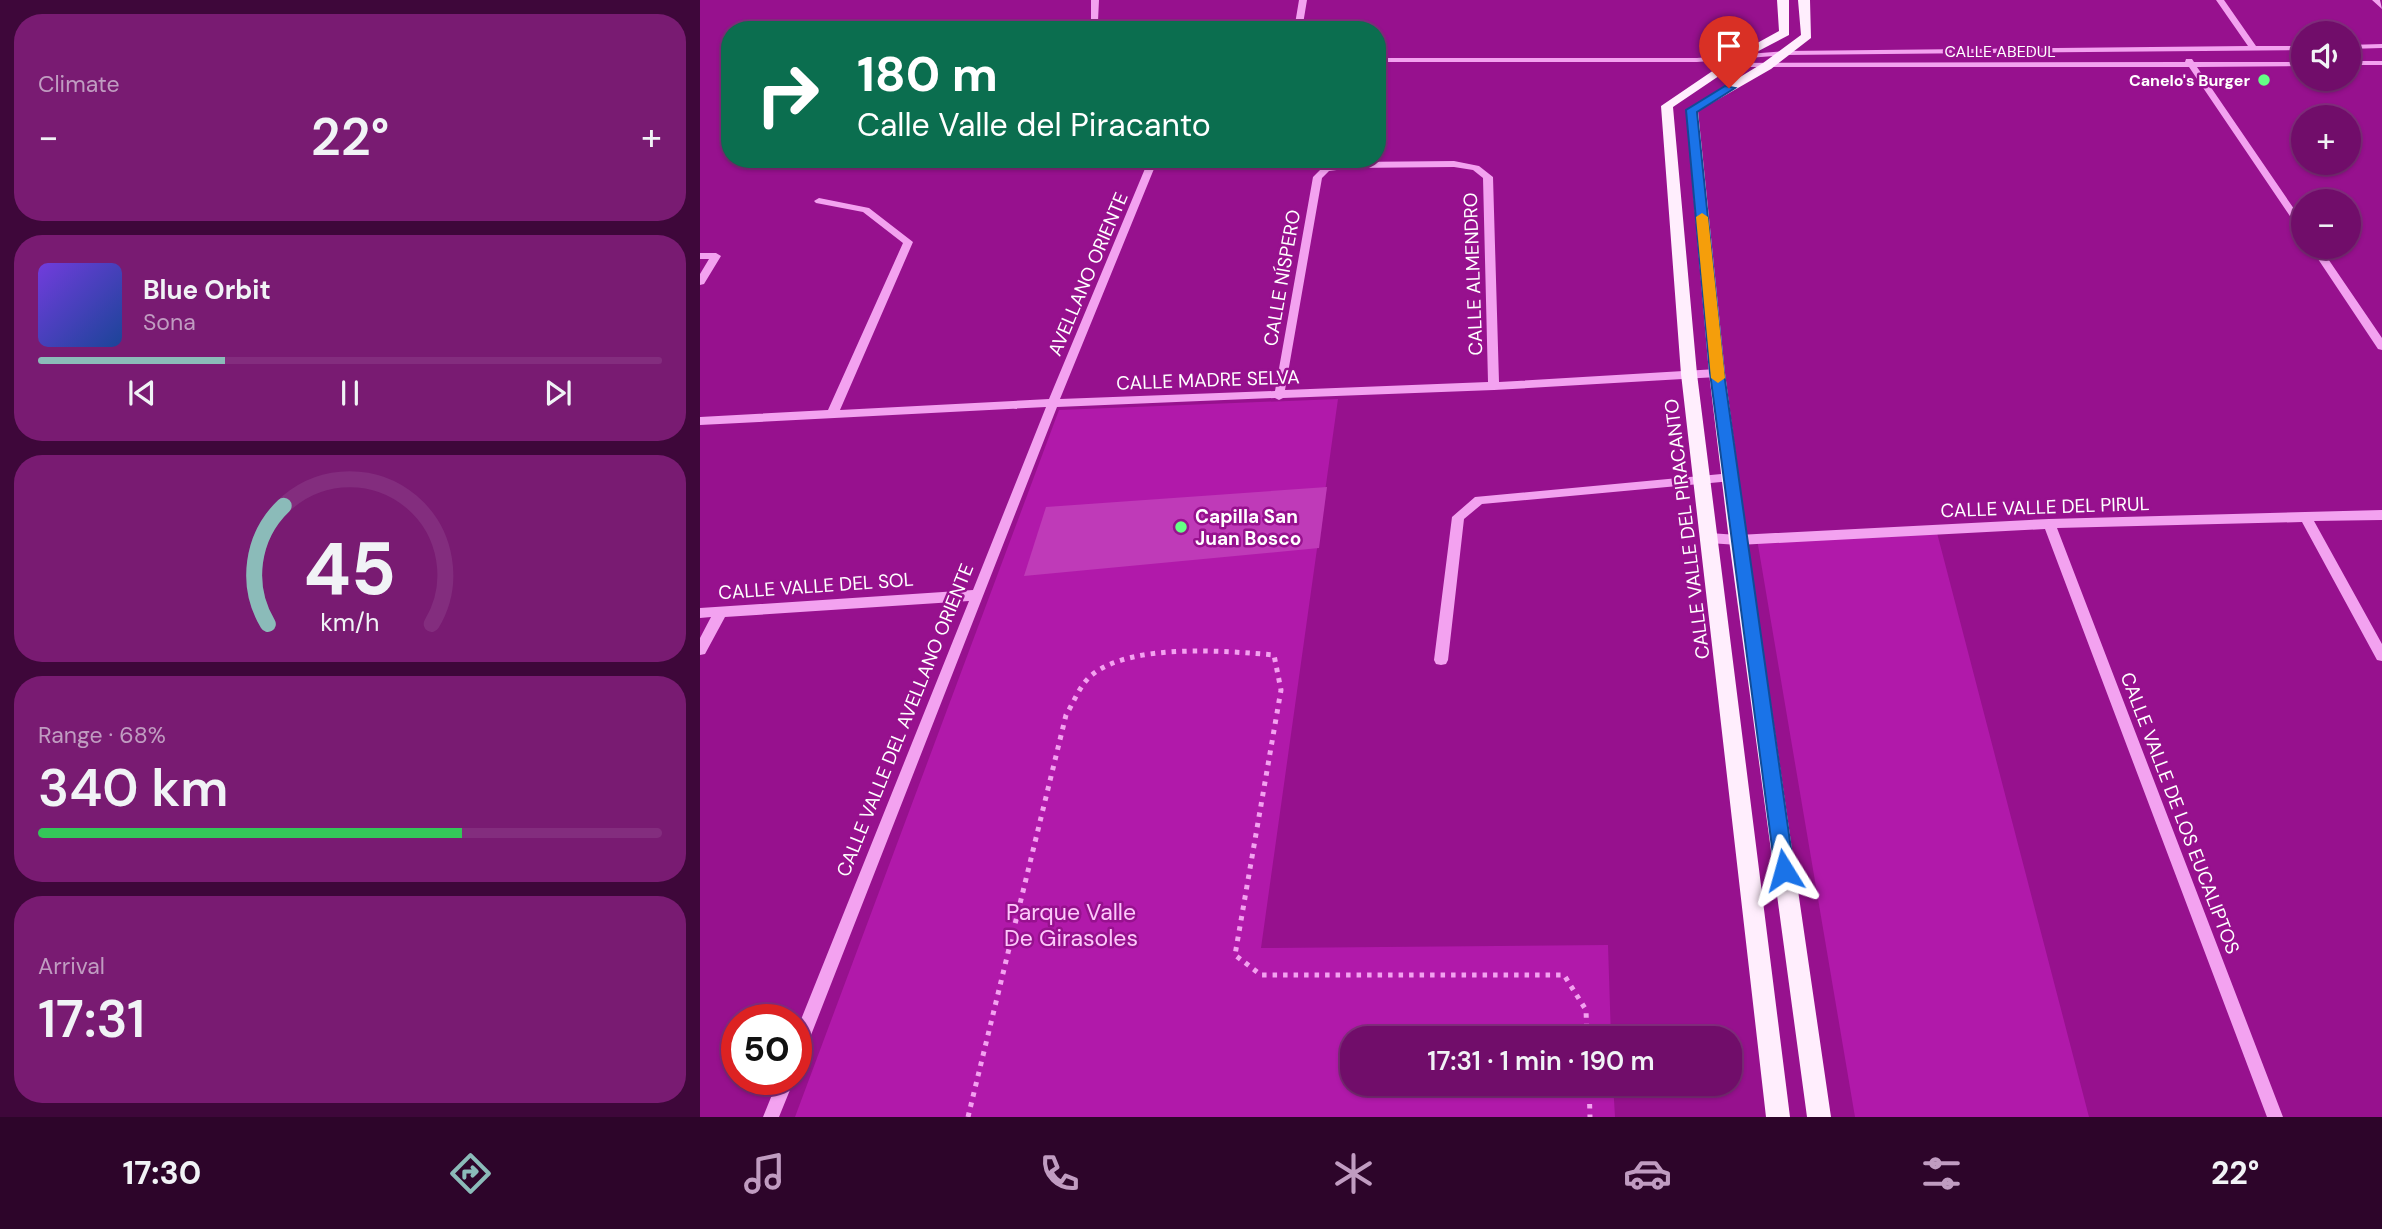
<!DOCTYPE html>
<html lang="en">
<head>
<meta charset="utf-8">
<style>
	body { margin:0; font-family:"DM Sans",sans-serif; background:#791b72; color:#f1f3f6; height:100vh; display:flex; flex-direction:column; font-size:26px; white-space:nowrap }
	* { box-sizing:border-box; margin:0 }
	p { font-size:23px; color:#c09cc1 }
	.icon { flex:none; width:38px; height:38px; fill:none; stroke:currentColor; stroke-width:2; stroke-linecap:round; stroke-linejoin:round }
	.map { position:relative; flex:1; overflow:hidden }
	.sheet { display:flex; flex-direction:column; gap:14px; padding:14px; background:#3e073a; width:700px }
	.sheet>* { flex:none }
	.banner { position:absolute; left:21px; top:21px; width:665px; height:147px; border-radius:28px; box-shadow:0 2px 5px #0004,0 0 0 2px #832d7e; background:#0b6e4f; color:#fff; overflow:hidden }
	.tools { position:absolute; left:1591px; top:21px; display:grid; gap:14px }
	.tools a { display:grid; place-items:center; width:70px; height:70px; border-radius:50%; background:#710d6a; box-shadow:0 2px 5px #0004,0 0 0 2px #832d7e; font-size:35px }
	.speed { position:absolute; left:21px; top:1004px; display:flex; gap:14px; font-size:35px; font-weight:700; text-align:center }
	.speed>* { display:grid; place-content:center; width:91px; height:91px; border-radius:50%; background:#710d6a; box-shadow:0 2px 5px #0004,0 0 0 2px #832d7e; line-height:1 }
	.speed .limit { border:10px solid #d22; background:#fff; color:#111 }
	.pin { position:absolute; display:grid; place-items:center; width:60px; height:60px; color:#fff; margin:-72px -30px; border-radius:50% 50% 50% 0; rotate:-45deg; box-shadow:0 0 7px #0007 }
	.pin .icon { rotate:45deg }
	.me { position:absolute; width:77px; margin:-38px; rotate:352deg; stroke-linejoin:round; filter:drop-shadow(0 0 5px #0008) }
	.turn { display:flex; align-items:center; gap:24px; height:147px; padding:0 21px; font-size:32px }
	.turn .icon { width:91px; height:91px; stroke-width:2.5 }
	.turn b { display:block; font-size:49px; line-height:60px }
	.big { font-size:52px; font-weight:600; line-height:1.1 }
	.sheet .tile { flex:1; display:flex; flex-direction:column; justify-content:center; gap:10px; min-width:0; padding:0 24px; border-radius:28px; background:#791b72 }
	.sheet .dial { align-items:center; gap:0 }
	.dial svg { height:182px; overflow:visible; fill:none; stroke:#832d7e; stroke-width:7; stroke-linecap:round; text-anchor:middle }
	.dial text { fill:#f1f3f6; stroke:none }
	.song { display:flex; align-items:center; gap:21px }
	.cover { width:84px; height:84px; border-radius:10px; background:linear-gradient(135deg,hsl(260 70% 55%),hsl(220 70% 35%)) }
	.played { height:7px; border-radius:4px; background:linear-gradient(90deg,#8bbbb9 30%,#832d7e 30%) }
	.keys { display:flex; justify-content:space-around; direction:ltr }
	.heat { display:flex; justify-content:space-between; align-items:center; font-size:38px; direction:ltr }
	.charge { height:10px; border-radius:5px; background:linear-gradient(90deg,#34c759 68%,#832d7e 0) }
	.trip { position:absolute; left:640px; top:1026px; width:402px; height:70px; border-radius:28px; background:#710d6a; box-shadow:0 2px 5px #0004,0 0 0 2px #832d7e; font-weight:600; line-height:70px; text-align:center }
	.menu { display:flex; height:112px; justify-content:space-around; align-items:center; background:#2d052a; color:#c09cc1 }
	.menu .icon { width:49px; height:49px }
	.menu .on { color:#8bbbb9 }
	.menu b { font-size:32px; color:#f1f3f6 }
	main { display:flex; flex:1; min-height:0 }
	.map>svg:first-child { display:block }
</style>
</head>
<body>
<main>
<section class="sheet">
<div class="tile"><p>Climate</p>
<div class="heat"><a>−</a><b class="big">22°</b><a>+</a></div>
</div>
<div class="tile">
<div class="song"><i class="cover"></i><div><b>Blue Orbit</b><p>Sona</p></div></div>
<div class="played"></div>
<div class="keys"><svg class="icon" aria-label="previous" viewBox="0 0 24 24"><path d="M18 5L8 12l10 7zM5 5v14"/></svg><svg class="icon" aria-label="pause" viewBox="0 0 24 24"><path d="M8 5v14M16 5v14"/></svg><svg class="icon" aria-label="next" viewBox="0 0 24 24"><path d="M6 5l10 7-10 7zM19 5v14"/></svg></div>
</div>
<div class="tile dial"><svg viewBox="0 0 100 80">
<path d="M14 69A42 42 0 1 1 86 69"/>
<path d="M14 69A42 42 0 0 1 21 17" stroke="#8bbbb9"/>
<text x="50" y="56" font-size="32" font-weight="700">45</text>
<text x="50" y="72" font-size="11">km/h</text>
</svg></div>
<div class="tile"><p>Range · 68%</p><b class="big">340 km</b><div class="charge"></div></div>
<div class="tile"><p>Arrival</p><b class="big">17:31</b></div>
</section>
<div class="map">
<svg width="1682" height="1117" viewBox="0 0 1682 1117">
	<rect width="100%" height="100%" fill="#97118e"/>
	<path fill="#b119aa" d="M638 399 561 948 908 945 911 1038H653V1083H913L915 1117H95L359 410Z
		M1236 529 1389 1117H1155L1057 539Z"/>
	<path fill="#bf3ab8" d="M627 487 619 548 324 576 346 507Z"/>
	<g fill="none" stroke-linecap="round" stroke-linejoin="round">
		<path stroke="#f3a2f0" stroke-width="5" stroke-dasharray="4.5 6" stroke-linecap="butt" d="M889 1083 890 1117
			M268 1117 366 715C374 702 380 684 393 674 433 643 526 651 574 655L581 690 535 955 561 975H864L886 1010 887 1038"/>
		<path fill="#f3a2f0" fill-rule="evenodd" d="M391 0H399L398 21 391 19Z
			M599 0H607L602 30H594Z
			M1516 0H1524L1556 46H1603V50L1086 55 997 62H677V58H997L1086 51 1548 46Z
			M1672 0H1680L1682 9Z
			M1682 44V48L1648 49V45Z
			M1486 59H1492L1494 62H1603V66L1497 67 1603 222V232L1600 231 1489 67H1019L1015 65 1019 63 1485 62Z
			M1648 61H1682V65H1648Z
			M449 159H458L360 399 575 391 613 177 623 167 652 162 754 161 779 166 793 177 799 382 1017 369 1022 373 1017 377 794 390 583 398 579 400 575 398 357 407 104 1053 102 1059 96 1061V1032L269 601 25 617 5 654 0 655V638L11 617 0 618V608L273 590 346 407 0 425V417L128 410 203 243 163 212 116 203 114 201 119 198 169 208 213 242 140 410 349 399ZM754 167 773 170 783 178 788 382 585 390 622 178 629 171 652 168Z
			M1610 247H1620L1682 338V350L1678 349Z
			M0 253H16L21 256 4 284 0 285V274L9 259H0Z
			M1032 473 1038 477 1032 481 782 504 764 519 748 660 746 664 741 665 736 664 734 660 752 517 775 497Z
			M1682 510V520L1614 521 1682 644V661L1677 660 1602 522 1357 528 1583 1117H1567L1345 529 1038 545 1009 543 1005 541 1003 538 1005 535 1009 533 1038 535 1349 519Z
			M78 1080H94L79 1117H63Z"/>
		<path fill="#ffeefd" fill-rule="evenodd" d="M1077 0H1089V35L1047 57 973 107 997 374 1090 1117H1066L981 374 961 106 1039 53 1079 31Z
			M1098 0H1110L1111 38 1071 69 998 111 1025 373 1047 540 1131 1117H1107L1029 540 1009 373 986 110 1063 63 1101 35Z"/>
	</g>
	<path fill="#1a73e8" stroke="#114b97" stroke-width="2" d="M1025 86 1035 88 997 112 1024 373 1094 870 1091 876 1084 879 1077 876 1075 870 1010 373 986 110Z"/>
	<path fill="#f59e0b" d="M1002 213 1008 217 1025 378 1018 383 1011 378 996 217Z"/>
	<g fill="#64ff85" stroke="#97118e" stroke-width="2.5">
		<circle cx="1564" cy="80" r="7"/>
		<circle cx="481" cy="527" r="7"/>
	</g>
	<g text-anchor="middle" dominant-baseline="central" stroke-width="5" stroke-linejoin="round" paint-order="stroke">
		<g font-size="16" fill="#fff" stroke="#97118e">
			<text x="1300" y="51">CALLE ABEDUL</text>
		</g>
		<g font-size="16" font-weight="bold" fill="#fff" stroke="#97118e" text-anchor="end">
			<text x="1550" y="80">Canelo's Burger</text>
		</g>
		<g font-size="19" fill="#fff" stroke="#97118e">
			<text transform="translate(388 274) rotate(-67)">AVELLANO ORIENTE</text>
			<text transform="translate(773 274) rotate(-92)">CALLE ALMENDRO</text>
			<text transform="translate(582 278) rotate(-80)">CALLE NÍSPERO</text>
			<text transform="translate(508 380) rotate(-2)">CALLE MADRE SELVA</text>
			<text transform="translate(1345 507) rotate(-2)">CALLE VALLE DEL PIRUL</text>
			<text transform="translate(987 529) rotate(-97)">CALLE VALLE DEL PIRACANTO</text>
			<text transform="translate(116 586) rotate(-4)">CALLE VALLE DEL SOL</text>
			<text transform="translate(205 720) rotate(-68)">CALLE VALLE DEL AVELLANO ORIENTE</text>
			<text transform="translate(1480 813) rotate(69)">CALLE VALLE DE LOS EUCALIPTOS</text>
		</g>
		<g font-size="19" font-weight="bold" fill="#fff" stroke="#97118e" text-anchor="start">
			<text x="495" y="516">Capilla San<tspan x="495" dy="22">Juan Bosco</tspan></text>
		</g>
		<g font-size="23" fill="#fdc9fb" stroke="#97118e">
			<text x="371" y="912">Parque Valle<tspan x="371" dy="26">De Girasoles</tspan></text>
		</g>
	</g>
</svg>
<div class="tools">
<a><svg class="icon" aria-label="sound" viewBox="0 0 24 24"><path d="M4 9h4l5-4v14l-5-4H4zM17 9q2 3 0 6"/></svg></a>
<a>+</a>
<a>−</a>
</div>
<div class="speed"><div class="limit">50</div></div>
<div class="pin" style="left:1029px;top:88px;background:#d93025"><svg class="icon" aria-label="arrive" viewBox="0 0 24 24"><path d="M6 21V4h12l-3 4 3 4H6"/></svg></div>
<svg class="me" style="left:1084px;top:870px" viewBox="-20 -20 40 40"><path d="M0-17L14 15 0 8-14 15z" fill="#1a73e8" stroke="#fff" stroke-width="4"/></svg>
<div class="trip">17:31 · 1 min · 190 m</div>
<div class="banner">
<div class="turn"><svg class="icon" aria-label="right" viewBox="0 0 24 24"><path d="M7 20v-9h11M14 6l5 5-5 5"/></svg><div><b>180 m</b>Calle Valle del Piracanto</div></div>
</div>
</div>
</main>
<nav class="menu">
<b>17:30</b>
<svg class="icon on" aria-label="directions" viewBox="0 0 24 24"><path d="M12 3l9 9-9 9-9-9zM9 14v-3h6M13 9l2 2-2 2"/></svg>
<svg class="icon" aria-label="music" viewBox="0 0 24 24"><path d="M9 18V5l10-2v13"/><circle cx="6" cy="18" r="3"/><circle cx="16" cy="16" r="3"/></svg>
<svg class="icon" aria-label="phone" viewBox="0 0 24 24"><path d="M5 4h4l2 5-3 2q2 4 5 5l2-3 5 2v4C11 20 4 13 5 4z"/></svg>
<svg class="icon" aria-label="climate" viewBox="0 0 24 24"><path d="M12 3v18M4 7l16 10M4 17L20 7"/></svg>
<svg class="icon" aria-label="car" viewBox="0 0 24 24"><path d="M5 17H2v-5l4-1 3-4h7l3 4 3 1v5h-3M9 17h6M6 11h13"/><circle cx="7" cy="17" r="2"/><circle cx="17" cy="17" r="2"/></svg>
<svg class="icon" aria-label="filters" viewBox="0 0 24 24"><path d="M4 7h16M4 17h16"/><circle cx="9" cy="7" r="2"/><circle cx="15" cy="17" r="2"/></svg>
<b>22°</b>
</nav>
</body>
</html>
